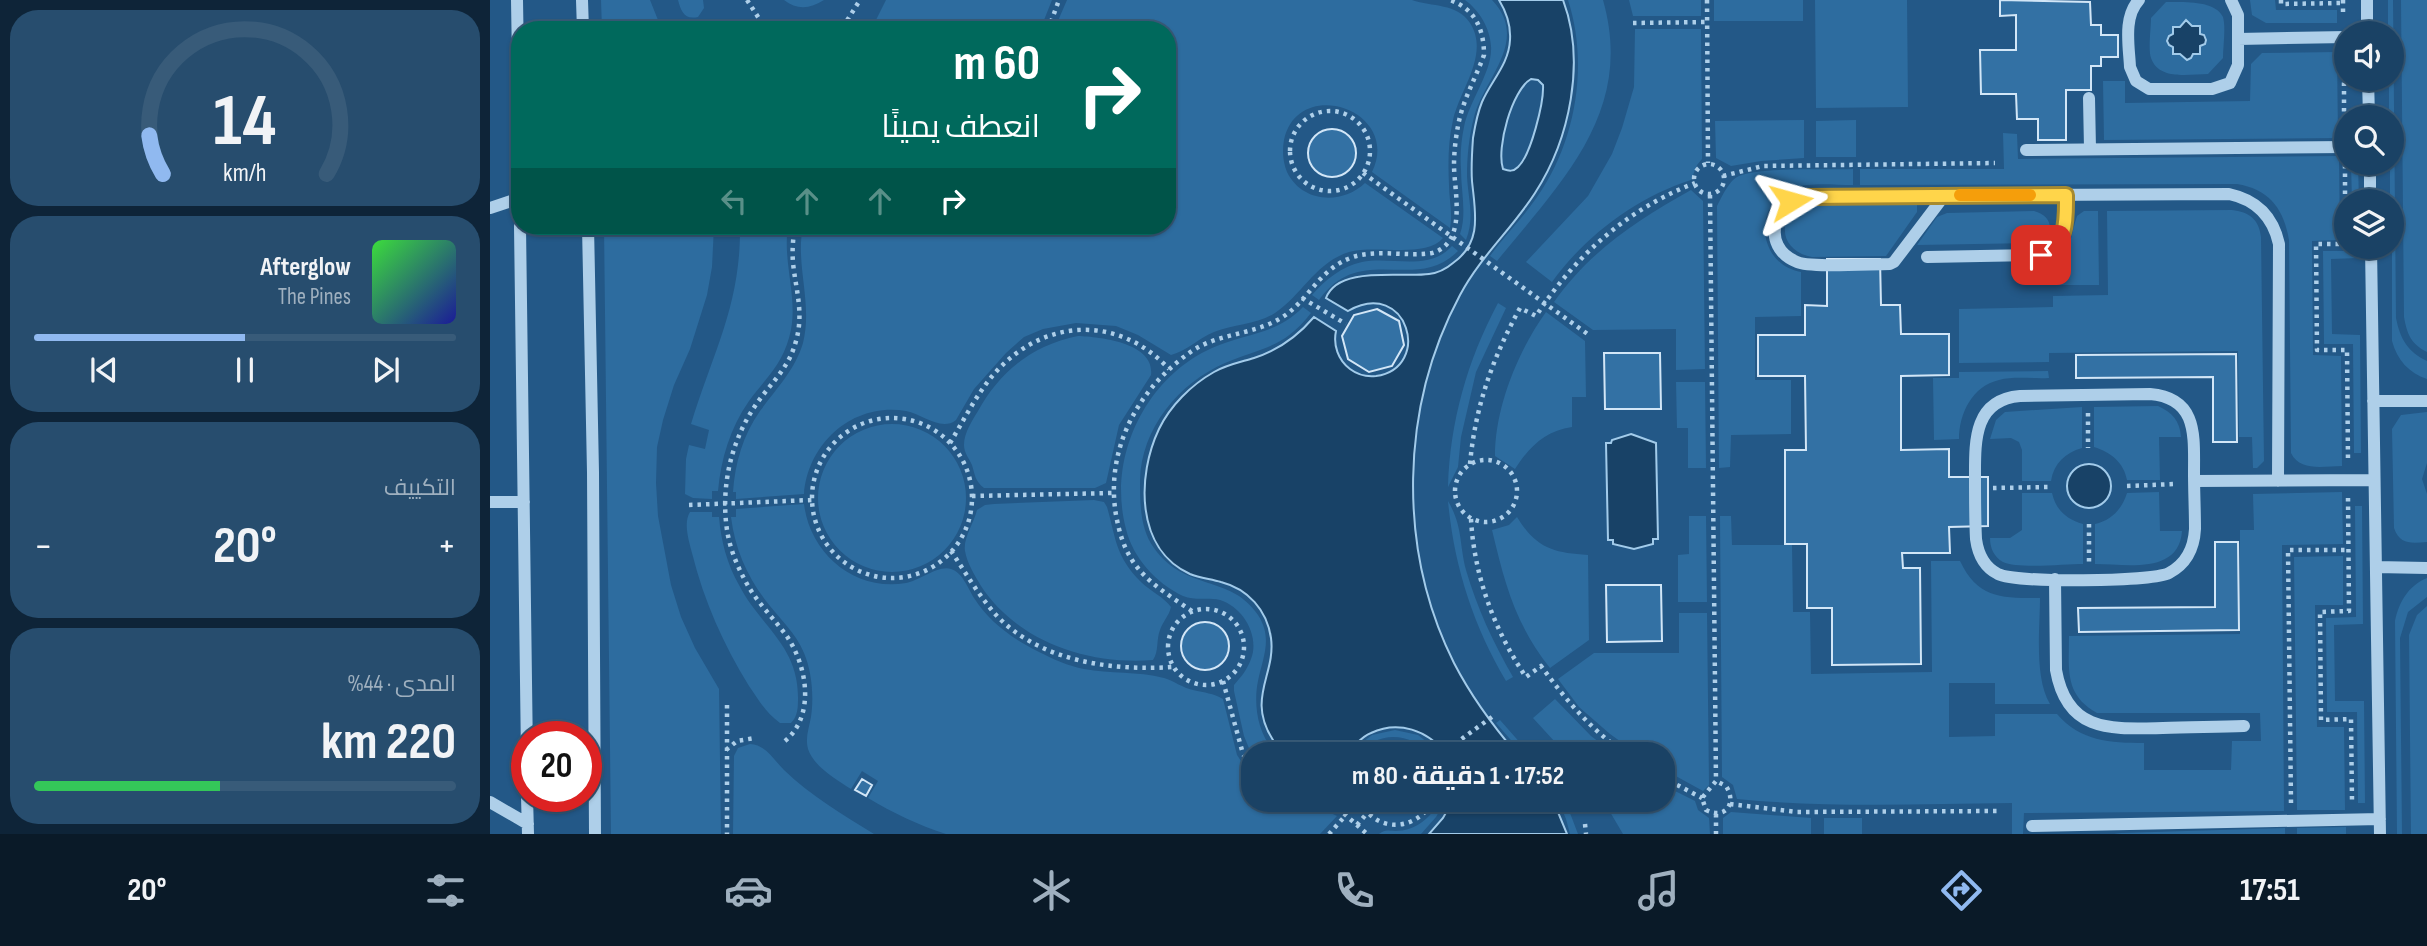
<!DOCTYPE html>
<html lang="ar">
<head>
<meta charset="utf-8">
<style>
	body { margin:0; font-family:"Sofia Sans Condensed",Cairo,sans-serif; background:#274d6e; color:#f1f3f6; direction:rtl; height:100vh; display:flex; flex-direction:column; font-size:26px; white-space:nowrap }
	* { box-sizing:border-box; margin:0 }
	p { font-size:23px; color:#9fb0bf }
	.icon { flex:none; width:38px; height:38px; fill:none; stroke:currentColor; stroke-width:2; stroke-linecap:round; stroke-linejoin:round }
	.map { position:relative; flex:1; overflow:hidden; direction:ltr }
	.drawer { display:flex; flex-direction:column; gap:10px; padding:10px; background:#0e2438; width:490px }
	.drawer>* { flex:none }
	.hud { position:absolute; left:21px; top:21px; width:665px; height:214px; border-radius:28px; box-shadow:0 2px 5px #0004,0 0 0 2px #385b79; direction:rtl; background:#00695c; color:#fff; overflow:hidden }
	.fabs { position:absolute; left:1844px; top:21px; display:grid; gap:14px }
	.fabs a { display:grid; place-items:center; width:70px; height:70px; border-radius:50%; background:#1a4265; box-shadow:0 2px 5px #0004,0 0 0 2px #385b79; font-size:35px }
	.speed { position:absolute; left:21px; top:721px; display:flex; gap:14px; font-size:35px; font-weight:700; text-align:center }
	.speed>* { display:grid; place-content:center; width:91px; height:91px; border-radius:50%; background:#1a4265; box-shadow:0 2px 5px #0004,0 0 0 2px #385b79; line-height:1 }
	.speed .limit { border:10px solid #d22; background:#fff; color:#111 }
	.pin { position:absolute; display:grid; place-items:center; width:60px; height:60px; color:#fff; margin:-30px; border-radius:14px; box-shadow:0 4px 10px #0006 }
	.me { position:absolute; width:77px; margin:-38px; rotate:82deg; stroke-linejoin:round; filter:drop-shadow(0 0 5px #0008) }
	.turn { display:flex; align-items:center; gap:24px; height:147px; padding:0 21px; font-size:32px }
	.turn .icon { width:91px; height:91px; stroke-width:2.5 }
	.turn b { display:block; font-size:49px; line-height:60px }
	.lanes { display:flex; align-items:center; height:66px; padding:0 21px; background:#0003; justify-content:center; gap:35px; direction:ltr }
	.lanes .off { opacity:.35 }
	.big { font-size:52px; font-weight:700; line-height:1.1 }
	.drawer .widget { flex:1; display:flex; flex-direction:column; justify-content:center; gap:10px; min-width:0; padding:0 24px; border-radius:28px; background:#274d6e }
	.drawer .dial { align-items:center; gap:0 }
	.dial svg { height:182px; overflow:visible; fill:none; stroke:#385b79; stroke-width:7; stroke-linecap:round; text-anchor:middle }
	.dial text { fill:#f1f3f6; stroke:none }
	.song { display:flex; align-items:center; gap:21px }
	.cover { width:84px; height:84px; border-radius:10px; background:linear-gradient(135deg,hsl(120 70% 55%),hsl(240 70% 35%)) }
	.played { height:7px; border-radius:4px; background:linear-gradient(90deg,#90b9f0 50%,#385b79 50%) }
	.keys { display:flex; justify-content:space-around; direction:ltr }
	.heat { display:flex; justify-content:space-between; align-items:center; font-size:38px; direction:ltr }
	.charge { height:10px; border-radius:5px; background:linear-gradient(90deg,#34c759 44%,#385b79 0) }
	.trip { position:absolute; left:751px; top:742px; width:434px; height:70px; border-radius:28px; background:#1a4265; box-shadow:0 2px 5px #0004,0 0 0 2px #385b79; font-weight:700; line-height:70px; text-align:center; direction:rtl }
	.tab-bar { display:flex; height:112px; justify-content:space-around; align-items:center; background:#0a1a28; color:#9fb0bf }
	.tab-bar .icon { width:49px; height:49px }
	.tab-bar .active { color:#90b9f0 }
	.tab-bar b { font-size:32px; color:#f1f3f6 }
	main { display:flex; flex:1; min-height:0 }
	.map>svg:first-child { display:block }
</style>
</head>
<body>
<main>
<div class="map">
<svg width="1937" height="834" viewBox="0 0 1937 834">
	<rect width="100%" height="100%" fill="#235887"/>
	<path fill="#2d6c9f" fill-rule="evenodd" d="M111 0H160L172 30H112Z
		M188 0H213L214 8 208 17C194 20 191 11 188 0Z
		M294 0H334C320 9 307 10 294 0Z
		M396 0H562L550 30H381Z
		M577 0H922C942 7 967 3 980 23 1000 54 970 89 963 120 958 142 958 163 959 185 959 200 963 213 960 228L882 172C912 110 808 75 794 140 792 151 793 162 797 172 812 203 852 205 875 183L953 238C935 259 886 244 859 252 825 263 813 294 785 313 767 325 744 324 724 332 709 338 697 351 681 355L648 335 626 326 586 323 553 329 534 337 516 353 484 389 466 420C451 432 433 414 416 411 363 402 318 443 314 494L246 499V492H243C245 463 253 435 270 411 286 389 305 370 313 343 323 303 305 265 313 226H677V30H564Z
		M975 0H1002C1040 40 995 77 984 117 979 136 977 157 977 176 978 199 985 217 976 240L970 234C977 214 971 191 971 170 970 156 971 141 974 127 979 101 1003 71 1001 46 1000 28 989 10 975 0Z
		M1078 0H1113C1145 112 1071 182 1007 261L1000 256C1014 236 1033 218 1047 197 1086 142 1099 64 1078 0Z
		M1139 0H1211V16H1143Z
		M1224 0H1313V21H1224Z
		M1325 0H1417L1418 107 1326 108Z
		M1760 0H1785L1786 10H1847V23H1776L1762 15Z
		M1898 0H1903L1906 318C1910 339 1918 352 1937 361V379C1919 373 1907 360 1902 341V201H1900V163H1902V117H1899V79H1902V33H1898Z
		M1911 0H1937V352C1921 344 1917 334 1914 317Z
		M1676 2C1693 2 1725 0 1733 17 1736 28 1733 46 1733 58L1718 74C1700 74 1669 81 1661 58 1658 50 1661 28 1661 18ZM1696 20 1702 26H1710V34L1714 35 1716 40 1715 44 1710 46V53L1703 54 1701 58 1697 60 1690 54H1683V47L1679 45 1677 41 1679 36 1683 34V27H1690Z
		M1145 29H1211L1212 159 1207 165 1201 180C1147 197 1095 236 1062 282L1036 262 1098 196 1122 154 1132 128 1144 87Z
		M1847 52 1848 138 1614 140 1613 81H1635V103L1760 101 1761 64 1772 53Z
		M1314 120V158L1271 161 1241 166 1226 158 1225 121Z
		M1366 120V157H1326V121Z
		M1513 133 1527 134 1528 159 1849 156 1850 240 1822 241 1823 355 1851 356 1852 466C1834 466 1810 472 1801 453L1799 240C1794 209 1779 189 1747 184L1370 185V169H1514Z
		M1861 164H1868L1869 201H1862Z
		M1363 169V185C1344 185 1320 182 1303 188 1261 204 1268 265 1311 272V316L1265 317V380H1301V434L1241 435 1240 467 1229 468 1227 206C1232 197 1239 180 1249 176 1271 167 1337 170 1363 169Z
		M1201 190 1213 201 1215 369 1186 370V329L1103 330 1064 302C1100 251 1147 220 1201 190Z
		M1423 202 1427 205V212L1396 256 1322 257C1286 250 1286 211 1321 203Z
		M1742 210C1759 212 1769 219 1771 237L1774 461 1767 468H1763L1762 437H1749L1748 351 1559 353V362L1469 363V309L1563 307V296L1618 295 1617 211Z
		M1544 211C1565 216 1565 238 1545 243L1427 245 1447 217 1457 213Z
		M1594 211H1608L1609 285H1563L1562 273H1552V266C1583 257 1579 240 1587 216Z
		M114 226H224L222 267 217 295 200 349 184 385 173 420 167 447 166 483 168 516 181 585 191 617 205 648 229 689 231 834H121Z
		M250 226H298C292 264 310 301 299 338 291 366 276 378 259 401 240 428 231 459 228 491H222V499L203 498 195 494 196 459 199 445 215 449 219 430 201 424C223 352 251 305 250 226Z
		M962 246 968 251C926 294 871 241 829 300L822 295C835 280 852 266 872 262 902 256 939 272 962 246Z
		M1862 247H1869V258L1841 259 1842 334 1870 335 1871 453H1864L1863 344H1834L1833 251H1862Z
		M1008 303 1016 308 986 372 971 437 968 467 958 487C960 422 977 361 1008 303Z
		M813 307 821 313C793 349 772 347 735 363 689 383 651 428 650 481 650 503 650 529 664 548 695 592 741 574 768 615 783 638 773 657 768 681 763 705 768 738 788 754H763V758L754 736 744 691V685C751 677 757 670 761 659 770 636 753 607 730 600 718 597 705 601 693 596 666 583 643 558 636 529 617 458 655 378 722 348 756 333 786 335 813 307Z
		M1056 312 1095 341 1096 397H1082V427C1055 431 1039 447 1025 469L1005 456C1005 407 1028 351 1056 312Z
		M588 336C611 337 665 343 661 375L629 425 616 483 605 488H494C485 481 485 475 482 465 479 458 474 453 474 445 474 433 482 421 488 411 510 371 543 345 588 336Z
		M1558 371 1559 378C1543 379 1524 376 1509 380 1482 386 1469 414 1469 439L1444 440 1443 378H1469V372Z
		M1186 382H1215L1216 468H1198V428H1187Z
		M1668 406C1682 412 1690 421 1691 437H1669L1670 480H1637C1634 463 1621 452 1604 447V407Z
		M1592 407V448C1575 453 1564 463 1561 481H1532V450L1529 442 1521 438 1500 439 1506 420 1515 412Z
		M1937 412V463L1932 479 1937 494V542C1921 543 1910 545 1904 528L1902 429 1911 415Z
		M328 498a74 74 0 1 1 148 0a74 74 0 1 1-148 0Z
		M1669 492 1670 531H1692C1689 575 1636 564 1605 564V524C1622 520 1632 509 1637 493Z
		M1852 492 1853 544 1792 545 1794 811 1534 813 1533 834H1522V803C1430 804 1338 808 1247 799L1243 785 1232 777 1230 516H1241L1242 545H1302L1303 612H1320L1321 674 1442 672 1441 561H1470C1488 599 1512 598 1550 598 1550 629 1544 677 1560 704H1505V683H1459V737L1505 736V714H1567C1590 741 1620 743 1654 743V770H1741L1742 741H1771L1770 713H1607C1574 695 1579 669 1579 636L1750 634V530H1764L1763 494Z
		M1532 493H1562C1566 510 1576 519 1593 524V564C1576 564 1527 569 1513 562 1504 557 1500 548 1500 538H1520L1532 530Z
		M604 500 614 502 617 507C626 538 625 556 651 582 660 591 674 597 681 607 679 616 673 621 670 630 666 640 669 651 663 660 598 665 528 642 491 586 485 576 477 563 475 551 473 538 484 523 487 510L495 505 504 504Z
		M958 501C973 527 969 543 976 570 987 608 1003 642 1023 677L1016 681C983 625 964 566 958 501Z
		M314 504C320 554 365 592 416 583 429 581 448 565 461 569 472 572 478 588 484 598 499 622 523 639 549 652 563 659 578 666 594 669 620 674 647 671 674 678 684 681 693 688 703 690 715 693 723 693 733 699L747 755 763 779V800C789 800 824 804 847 816L830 834H456C428 825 403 813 378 798L388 781 372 771 361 789C347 780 324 767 318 749 315 738 319 728 321 717 324 697 322 672 314 653 306 633 289 618 276 601 257 576 245 549 241 517H246V509Z
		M1865 506H1872L1873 624 1844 625 1845 701H1874L1875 803H1868L1867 712H1837L1836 618 1866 617Z
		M200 512H222V517H229C231 541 237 564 249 585 270 626 308 645 308 697 308 707 308 716 301 723H290C276 713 268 699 259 686 233 644 214 601 202 553 199 541 193 523 200 512Z
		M1199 516H1216L1217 602H1188V555L1199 554Z
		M1027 517C1046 548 1063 553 1098 555L1099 640 1060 668C1025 624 1015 584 1002 530L1019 525Z
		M1853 556V605H1825L1827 727H1854L1855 810H1807L1804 557Z
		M1937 578V597L1918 612 1910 638 1912 834H1907L1905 621C1909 602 1918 586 1937 578Z
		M1937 606V834H1921L1919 635 1927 615Z
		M1189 613H1217L1219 785 1213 791 1173 769 1172 754H1148L1120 734 1089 707 1068 679 1104 653H1189Z
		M1065 699 1101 736 1125 754H1076L1043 718Z
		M1010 720 1040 754H1033L1006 723Z
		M905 730 928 735 947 750 942 754C926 739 904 731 883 742 873 747 871 754 858 754L882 735Z
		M260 744C276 745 283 759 294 770 320 795 353 815 384 834H243L244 756 248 748Z
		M1173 785 1205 801 1208 810 1219 818 1220 834H1133L1113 800H1172Z
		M949 800H956L946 817 931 834H889C896 829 897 831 905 831 925 831 942 818 949 800Z
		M1068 800H1075L1088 834H1080L1076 819Z
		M1241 812 1321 818V834H1233V818Z
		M1334 818H1372V834H1334Z
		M1856 827V834H1807V828Z
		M1795 828V834H1624L1631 833Z"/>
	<path fill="#184267" stroke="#a2cbea" stroke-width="2" fill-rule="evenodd" d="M1009 0H1073C1096 61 1080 139 1045 193 1022 229 990 257 970 295 910 407 907 549 964 663 981 696 1003 726 1027 754H956C938 730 908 720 881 733 870 737 865 747 856 753 850 756 806 756 798 754 791 753 786 746 783 740 756 698 786 675 781 638 777 610 758 589 731 582 721 579 710 578 700 574 645 549 647 475 669 429 680 406 701 385 724 372 736 365 751 362 764 358 789 350 807 337 824 317L846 331C843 345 848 360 860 369 868 375 877 377 886 376 943 368 918 277 858 311L836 298C848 265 912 278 939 274 948 273 956 269 963 263 993 242 985 212 982 181 981 167 982 152 983 138 985 126 987 114 992 102 1001 81 1019 64 1020 40 1021 25 1017 13 1009 0ZM1041 79 1048 80 1053 85C1054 102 1041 155 1028 167 1023 172 1019 171 1013 169 1006 148 1022 90 1041 79Z
		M1696 20 1702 26H1710V34L1714 35 1716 40 1715 44 1710 46V54H1703L1701 58 1697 60 1690 54H1683V47L1679 45 1677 41 1679 36 1683 34V27H1690Z
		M1141 434 1166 443 1168 539H1163V544L1144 549 1123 544V540H1118L1116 443H1121L1122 440Z
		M1577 486a22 22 0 1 1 44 0a22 22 0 1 1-44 0Z
		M963 800H1063L1077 834H939L953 818Z"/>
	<path fill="#3371a4" stroke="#d2e6f7" stroke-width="2" d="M1510 0 1600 2 1601 25H1611V35H1628V57H1611V66H1601V90H1576V140H1548V119H1527L1526 94H1491L1490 50H1526V15L1510 16Z
		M818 153a24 24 0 1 1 48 0a24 24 0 1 1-48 0Z
		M1337 259H1390L1391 305H1410L1411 334H1459V375L1411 376V450L1459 449V477H1498V526L1459 527 1460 553H1412L1413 568H1430L1431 664 1342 665V608H1317V544H1295V450H1316L1315 376H1268V335H1315V305L1337 306Z
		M887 309 909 321 914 345 902 366 879 372 858 359 852 336 864 315Z
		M1114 353H1170L1171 409H1115Z
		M1746 354 1747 442H1723V377L1586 378V355Z
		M1725 542H1748L1749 630 1589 632 1588 608 1725 607Z
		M1116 585H1171L1172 641 1117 642Z
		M691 646a24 24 0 1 1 48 0a24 24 0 1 1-48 0Z
		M372 779 382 785 376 796 365 790Z
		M888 800H926L911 810 892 806Z"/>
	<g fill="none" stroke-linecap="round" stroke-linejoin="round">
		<path stroke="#aecfe9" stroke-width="4.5" stroke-dasharray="3.5 5" stroke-linecap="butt" d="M257 0 270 20 283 30
			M1217 0 1218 163
			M1791 0V4L1853 3
			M1853 0V17
			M1143 23 1217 22
			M343 30 358 19 370 0
			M558 30 569 0
			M1854 57V129
			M800 151a40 40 0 1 1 80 0a40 40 0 1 1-80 0Z
			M1204 179a15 15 0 1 1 30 0a15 15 0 1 1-30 0Z
			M1855 165V244H1826L1827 350H1857L1858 461
			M873 173 1099 335
			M1233 176 1273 166 1505 163
			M1220 195 1226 781 1212 798 1216 810C1236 820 1247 803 1236 786L1226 781
			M812 298 856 324
			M1598 413V448
			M322 498a80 80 0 1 1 160 0a80 80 0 1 1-160 0Z
			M460 443C474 420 486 395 504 374 553 318 628 314 679 369
			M965 491a31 31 0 1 1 62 0a31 31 0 1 1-62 0Z
			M980 464C985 407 1003 357 1030 308L1046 316C1085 256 1137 209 1205 183
			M1637 486 1685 484
			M1503 488 1561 487
			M482 496 623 493
			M1858 498 1859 611 1830 612 1831 720 1861 719 1862 800
			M199 505 322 500
			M981 519C984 575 1004 630 1036 677L1051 666C1076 700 1101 730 1136 754
			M1599 524V562
			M461 551C476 573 490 598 508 617 552 662 623 671 683 667
			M678 647a38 38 0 1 1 76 0a38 38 0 1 1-76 0Z
			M702 611C680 596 656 582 642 560 633 546 629 531 626 515 615 449 648 388 702 351 729 333 763 335 791 318 819 301 828 269 863 257 888 249 917 257 942 253 978 243 964 191 964 165 964 151 966 135 969 121 974 98 986 77 994 55 994 29 985 9 960 0
			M733 681 753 754 763 770
			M237 705V834
			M295 741C326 715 317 665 296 635 284 619 270 605 260 589 249 571 240 550 237 530 230 482 243 433 273 395 287 377 300 364 306 341 314 313 306 291 303 263 302 250 303 238 305 226
			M236 750 247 741 265 738
			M882 754C899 743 915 744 932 754
			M951 754 1006 714
			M1172 777 1212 798
			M814 800 851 811 877 834
			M870 800C885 834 926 832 944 800
			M1801 803 1798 550H1859
			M1240 804 1307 812 1510 811
			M1226 814V834
			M1095 824 1096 834
			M867 825 878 812
			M839 834 856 815"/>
		<path stroke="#aecfe9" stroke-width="12" d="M27 0 30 184
			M92 0 93 30
			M1649 0C1633 17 1639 46 1640 67L1646 81 1659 89H1722L1740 83 1748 65V15L1741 0
			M1877 0V33
			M1748 39 1857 37
			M1878 79 1879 117
			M1599 98 1600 149
			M1536 150 1857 147
			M1880 163V201
			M1454 196 1404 262 1400 264C1380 264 1321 268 1307 262 1269 247 1283 197 1324 197 1462 195 1601 195 1739 194 1767 200 1783 217 1789 244L1788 481
			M0 208 30 198
			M30 226 37 757
			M98 226 103 472 105 834
			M1881 247 1890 834
			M1437 257 1551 255C1578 242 1577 221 1575 195
			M1660 394C1708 398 1704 436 1704 473 1704 492 1705 510 1705 529 1704 548 1696 564 1679 573 1662 582 1524 583 1508 574 1494 567 1488 554 1486 539 1485 519 1485 499 1485 479 1485 442 1483 400 1530 396Z
			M1883 401H1937
			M1704 481 1884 480
			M0 502H34
			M1886 567 1937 568
			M1565 579 1566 670C1577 733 1621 729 1673 728 1700 727 1727 727 1754 726
			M37 796 38 834
			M0 802 38 824
			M1542 826 1890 819"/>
	</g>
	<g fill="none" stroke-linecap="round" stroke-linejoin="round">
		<defs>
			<path id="route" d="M1301 201 1312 197 1576 195C1576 221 1578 243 1551 255"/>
		</defs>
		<use href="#route" stroke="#a68a30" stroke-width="18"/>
		<use href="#route" stroke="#ffd54a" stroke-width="12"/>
		<path stroke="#f59e0b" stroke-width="12" d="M1470 195H1540"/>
	</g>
</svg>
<div class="fabs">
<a><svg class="icon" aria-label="sound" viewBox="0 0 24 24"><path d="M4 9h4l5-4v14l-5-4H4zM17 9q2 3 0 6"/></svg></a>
<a><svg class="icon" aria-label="search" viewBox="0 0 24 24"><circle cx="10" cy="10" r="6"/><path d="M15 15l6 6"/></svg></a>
<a><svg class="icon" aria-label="layers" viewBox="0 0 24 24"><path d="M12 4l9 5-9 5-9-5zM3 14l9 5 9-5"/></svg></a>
</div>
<div class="speed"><div class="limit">20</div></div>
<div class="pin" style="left:1551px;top:255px;background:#d93025"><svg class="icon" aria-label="arrive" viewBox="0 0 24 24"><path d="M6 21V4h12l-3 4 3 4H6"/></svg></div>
<svg class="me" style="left:1301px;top:201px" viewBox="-20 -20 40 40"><path d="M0-17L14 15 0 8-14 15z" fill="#ffd54a" stroke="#fff" stroke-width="4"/></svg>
<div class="trip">17:52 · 1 دقيقة · 80 m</div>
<div class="hud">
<div class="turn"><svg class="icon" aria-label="right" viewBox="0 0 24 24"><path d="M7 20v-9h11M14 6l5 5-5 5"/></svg><div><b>60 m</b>انعطف يمينًا</div></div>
<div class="lanes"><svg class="icon off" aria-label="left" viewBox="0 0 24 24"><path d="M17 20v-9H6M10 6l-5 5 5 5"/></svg><svg class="icon off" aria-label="ahead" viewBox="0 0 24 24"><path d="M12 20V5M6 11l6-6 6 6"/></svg><svg class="icon off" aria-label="ahead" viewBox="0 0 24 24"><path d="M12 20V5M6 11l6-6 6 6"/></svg><svg class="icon" aria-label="right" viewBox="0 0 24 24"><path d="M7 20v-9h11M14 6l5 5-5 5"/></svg></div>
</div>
</div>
<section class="drawer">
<div class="widget dial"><svg viewBox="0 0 100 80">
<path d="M14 69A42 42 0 1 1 86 69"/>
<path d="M14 69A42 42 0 0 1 8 52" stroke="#90b9f0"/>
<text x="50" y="56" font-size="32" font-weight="700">14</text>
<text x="50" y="72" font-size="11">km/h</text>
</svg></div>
<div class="widget">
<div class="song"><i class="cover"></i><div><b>Afterglow</b><p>The Pines</p></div></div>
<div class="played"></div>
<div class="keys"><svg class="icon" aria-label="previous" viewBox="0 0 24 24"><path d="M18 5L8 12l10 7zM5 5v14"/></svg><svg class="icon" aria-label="pause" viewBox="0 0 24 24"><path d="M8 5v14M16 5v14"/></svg><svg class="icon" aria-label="next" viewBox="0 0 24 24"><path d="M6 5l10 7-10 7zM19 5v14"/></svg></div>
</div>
<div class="widget"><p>التكييف</p>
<div class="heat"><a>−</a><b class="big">20°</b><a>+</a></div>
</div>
<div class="widget"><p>المدى · 44%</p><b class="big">220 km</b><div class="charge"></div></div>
</section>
</main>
<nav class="tab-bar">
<b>17:51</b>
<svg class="icon active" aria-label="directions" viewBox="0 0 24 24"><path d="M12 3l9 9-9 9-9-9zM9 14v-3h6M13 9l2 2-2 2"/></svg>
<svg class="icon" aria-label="music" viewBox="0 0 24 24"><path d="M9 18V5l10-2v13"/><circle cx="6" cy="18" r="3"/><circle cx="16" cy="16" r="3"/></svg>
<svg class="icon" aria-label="phone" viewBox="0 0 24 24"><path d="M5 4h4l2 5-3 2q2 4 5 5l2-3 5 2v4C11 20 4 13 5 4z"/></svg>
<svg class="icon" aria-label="climate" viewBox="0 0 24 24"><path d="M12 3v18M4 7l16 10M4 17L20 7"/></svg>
<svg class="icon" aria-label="car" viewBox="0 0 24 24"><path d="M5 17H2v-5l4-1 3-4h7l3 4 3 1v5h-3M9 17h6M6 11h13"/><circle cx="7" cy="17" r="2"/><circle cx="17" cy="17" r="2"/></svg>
<svg class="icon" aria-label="filters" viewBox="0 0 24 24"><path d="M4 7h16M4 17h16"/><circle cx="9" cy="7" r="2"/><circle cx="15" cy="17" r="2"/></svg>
<b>20°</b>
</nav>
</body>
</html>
